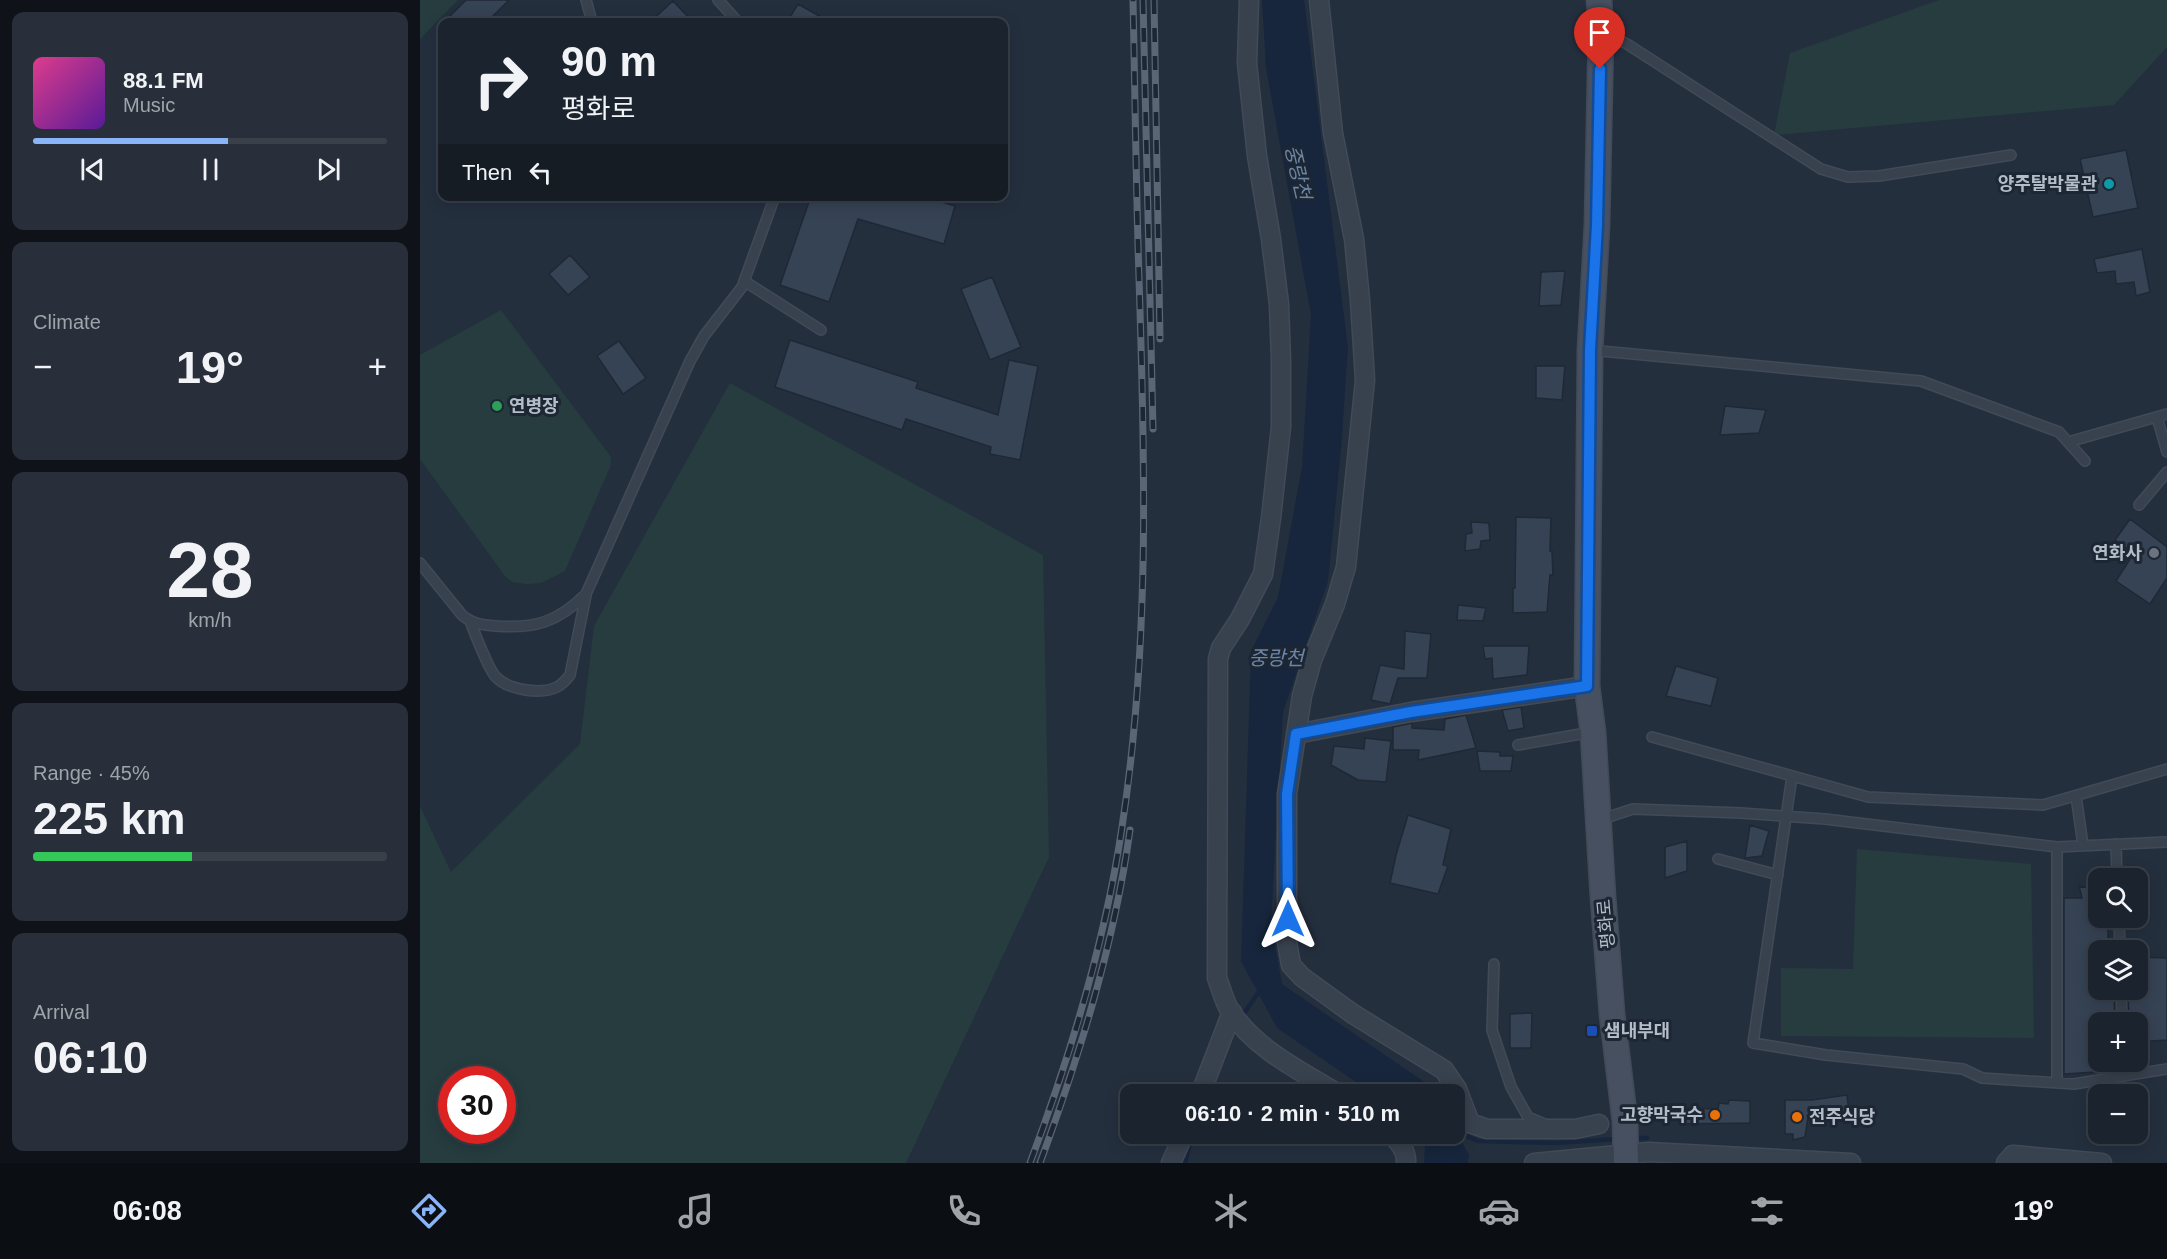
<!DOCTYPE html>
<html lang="en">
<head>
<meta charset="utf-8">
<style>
	body { margin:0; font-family:Arial,"Noto Sans KR",sans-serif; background:#282f3a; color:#f1f3f6; height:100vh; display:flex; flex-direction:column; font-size:22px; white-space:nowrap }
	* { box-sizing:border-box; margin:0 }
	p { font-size:20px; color:#a0a4aa }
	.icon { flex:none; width:33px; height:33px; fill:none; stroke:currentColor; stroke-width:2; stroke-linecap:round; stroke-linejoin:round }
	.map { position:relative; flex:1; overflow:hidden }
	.sheet { display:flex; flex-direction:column; gap:12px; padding:12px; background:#0f1319; width:420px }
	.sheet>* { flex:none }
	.hud { position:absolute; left:18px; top:18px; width:570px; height:183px; border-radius:12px; box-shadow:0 3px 15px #0003,0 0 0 2px #39404a; background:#1b232e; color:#f1f3f6; overflow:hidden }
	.tools { position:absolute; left:1668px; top:868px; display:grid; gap:12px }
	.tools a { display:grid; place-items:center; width:60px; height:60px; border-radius:12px; background:#1b232e; box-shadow:0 3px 15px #0003,0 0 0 2px #39404a; font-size:30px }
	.speed { position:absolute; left:18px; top:1066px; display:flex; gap:12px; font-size:30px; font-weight:700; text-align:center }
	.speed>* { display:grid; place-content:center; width:78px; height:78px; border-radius:50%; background:#1b232e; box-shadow:0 3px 15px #0003,0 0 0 2px #39404a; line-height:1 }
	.speed .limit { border:9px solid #d22; background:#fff; color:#111 }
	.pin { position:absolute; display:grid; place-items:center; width:51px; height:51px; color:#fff; margin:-62px -26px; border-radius:50% 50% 50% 0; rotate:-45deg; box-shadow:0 0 6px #0007 }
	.pin .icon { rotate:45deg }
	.me { position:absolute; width:66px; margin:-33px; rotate:0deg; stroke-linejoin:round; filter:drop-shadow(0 0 4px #0008) }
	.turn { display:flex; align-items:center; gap:21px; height:126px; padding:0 24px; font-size:27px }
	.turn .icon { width:78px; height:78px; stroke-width:2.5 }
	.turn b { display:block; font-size:42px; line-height:51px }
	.then { display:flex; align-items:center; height:57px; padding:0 24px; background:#0003; gap:12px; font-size:22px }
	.big { font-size:45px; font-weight:700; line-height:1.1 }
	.sheet .widget { flex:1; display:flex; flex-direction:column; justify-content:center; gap:9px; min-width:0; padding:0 21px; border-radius:12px; background:#282f3a }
	.sheet .dial { align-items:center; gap:0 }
	.dial b { font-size:78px; line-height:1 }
	.song { display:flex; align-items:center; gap:18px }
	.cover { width:72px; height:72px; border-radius:9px; background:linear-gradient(135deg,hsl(330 70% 55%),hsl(270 70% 35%)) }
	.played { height:6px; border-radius:3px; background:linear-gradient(90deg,#8ab4f8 55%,#39404a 55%) }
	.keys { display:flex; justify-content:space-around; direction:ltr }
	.heat { display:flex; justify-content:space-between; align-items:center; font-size:33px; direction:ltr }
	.charge { height:9px; border-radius:4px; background:linear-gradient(90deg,#34c759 45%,#39404a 0) }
	.trip { position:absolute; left:700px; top:1084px; width:345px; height:60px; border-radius:12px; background:#1b232e; box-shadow:0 3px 15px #0003,0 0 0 2px #39404a; font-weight:700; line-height:60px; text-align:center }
	.menu { display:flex; height:96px; justify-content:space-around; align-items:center; background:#0b0e12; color:#a0a4aa }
	.menu .icon { width:42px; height:42px }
	.menu .current { color:#8ab4f8 }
	.menu b { font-size:27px; color:#f1f3f6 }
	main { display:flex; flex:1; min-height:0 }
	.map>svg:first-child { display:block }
</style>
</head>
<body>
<main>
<section class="sheet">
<div class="widget">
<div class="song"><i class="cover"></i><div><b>88.1 FM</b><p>Music</p></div></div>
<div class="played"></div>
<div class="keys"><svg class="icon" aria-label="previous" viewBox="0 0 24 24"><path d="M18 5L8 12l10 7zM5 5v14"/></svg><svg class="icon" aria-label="pause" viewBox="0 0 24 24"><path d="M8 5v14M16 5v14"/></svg><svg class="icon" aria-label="next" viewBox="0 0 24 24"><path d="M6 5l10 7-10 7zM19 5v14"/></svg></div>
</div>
<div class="widget"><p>Climate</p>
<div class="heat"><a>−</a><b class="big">19°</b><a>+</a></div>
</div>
<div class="widget dial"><b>28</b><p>km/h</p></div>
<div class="widget"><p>Range · 45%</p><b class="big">225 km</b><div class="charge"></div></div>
<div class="widget"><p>Arrival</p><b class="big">06:10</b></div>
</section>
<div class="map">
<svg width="1747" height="1163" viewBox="0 0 1747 1163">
	<rect width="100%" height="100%" fill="#242f3e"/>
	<path fill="#263c3f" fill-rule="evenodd" d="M0 0H38L0 39Z
		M1519 0H1747V47L1694 105 1354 135 1370 53Z
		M81 310 191 457 190 467 145 571 121 583 106 584 92 582 85 576 0 459V355Z
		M310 383 623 555 629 857 486 1163H0V806L31 872 160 744 174 626ZM32 1080H82V1131H32Z
		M1437 849 1611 864 1614 1038 1361 1036V968L1433 969Z"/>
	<path fill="#17263c" d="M842 0H884L928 348 921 449 908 581 863 712 851 923 862 984 1013 1088 1017 1095H955L857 1028 821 961 831 651 858 597 882 467 891 315 846 68Z
		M1035 1129 1049 1155 1048 1163H1004L1005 1147 996 1134H1035Z"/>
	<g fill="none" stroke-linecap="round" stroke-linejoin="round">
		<path stroke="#17263c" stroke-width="4.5" d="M820 1019 841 989
			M1035 1131 1058 1141 1136 1143 1197 1139
			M1211 1138H1227
			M765 1163 772 1136"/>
	</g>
	<path fill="#364354" stroke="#1f2835" stroke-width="1.5" d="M46 0H89L67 22H37L30 16Z
		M253 1 273 22H230Z
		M378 4 410 22H367Z
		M1706 150 1718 208 1673 217 1660 159Z
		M391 196H502L535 206 524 244 438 219 409 302 360 285Z
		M1722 249 1730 292 1716 296 1714 282 1696 284 1695 271 1677 273 1674 259Z
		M150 255 170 277 148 295 129 274Z
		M1145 271 1141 305 1119 306 1121 272Z
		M572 277 601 347 570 360 541 289Z
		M370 340 498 382 496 388 578 415 589 360 618 366 600 460 570 454 571 447 486 419 482 430 355 387Z
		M199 341 226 378 203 394 177 356Z
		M1116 366H1145L1142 400 1116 398Z
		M1305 406 1346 410 1339 433 1300 435Z
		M1096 517 1131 518 1130 551H1132L1133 575H1130L1127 612 1093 613V588H1095Z
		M1710 519 1747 547V578L1730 604 1696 581 1714 553 1695 540Z
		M1051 522 1069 523 1070 540 1061 541 1060 549 1045 551 1046 534 1052 533Z
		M1038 605 1066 608 1063 621 1037 620Z
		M985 631 1011 634 1007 678H978L970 704 951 700 960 665 984 669Z
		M1063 646H1109L1107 675 1073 679 1072 658 1065 659Z
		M1256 666 1298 678 1291 706 1246 696Z
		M1101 707 1104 728 1088 731 1082 710Z
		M1046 715 1056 748 998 760 999 750H973V727L992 723V728L1024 730 1025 719Z
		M945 738 971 741 966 782 938 780 911 765 914 746 944 749Z
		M1057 751 1080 752V756H1093L1091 771H1060Z
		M988 815 1031 829 1023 865 1028 866 1018 894 970 883 976 855Z
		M1330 825 1349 831 1342 856 1325 858Z
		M1267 841V871L1245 878V847Z
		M1659 886 1678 890V918H1688V951H1678V990H1694L1695 1023H1678V1062H1691V1071L1644 1074V898H1662Z
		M1718 957 1747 958V1040L1718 1042V1023H1709L1708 990H1718Z
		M1112 1013 1111 1048H1090V1014Z
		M1427 1095 1429 1114 1388 1117 1385 1137 1373 1140V1134H1365V1100H1392Z
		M1309 1100 1330 1101V1123L1261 1124 1262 1108 1298 1109 1299 1103 1308 1104Z"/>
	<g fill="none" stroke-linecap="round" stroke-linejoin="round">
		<defs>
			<path id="service" d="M166 0 172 22
				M298 0 318 22
				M1183 32 1207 44 1401 169 1428 177 1459 176 1591 155
				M324 281 401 330
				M1170 350 1501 381 1639 432 1665 461
				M1737 417 1747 452
				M1648 442 1747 414
				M1719 505 1747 472
				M0 563 42 615C52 624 63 625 76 626 115 629 138 622 166 594L270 361 284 336 322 287 355 196
				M50 621C55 634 68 667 75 676 87 690 121 695 137 687 143 684 146 680 150 675L166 595
				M1232 737 1448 797 1623 805 1747 769
				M1098 745 1172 732
				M1372 776 1333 1043 1406 1055 1543 1069 1562 1078 1654 1084 1747 1069
				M1656 796 1663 845
				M1179 820 1213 809 1321 813 1405 819 1637 847 1747 842
				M1696 844 1697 879
				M1298 859 1358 875
				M1699 918 1700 951
				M1074 964 1072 1030 1091 1087 1108 1117 1127 1125
				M1701 990 1702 1023
				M1704 1062V1076
				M1637 1083V847"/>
			<path id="minor" d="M829 0 827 63 837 156 851 239 859 304 861 361V427L851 518 843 574 820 619 801 648 798 659 797 978C801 988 804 1000 809 1009 834 1049 881 1071 920 1095
				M899 0 913 133 934 239 940 300 945 380 926 567 915 604 892 660 882 696 867 794V942L871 965 882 977 933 1014 1024 1070 1037 1089 1050 1123 1067 1129H1155L1179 1124
				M876 734 991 712 1167 686
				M780 1095 812 1012
				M971 1134C979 1142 987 1151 986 1163
				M751 1163 764 1134
				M1114 1163 1229 1152 1431 1163
				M1586 1163 1593 1155 1682 1163"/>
			<path id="secondary" d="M1179 0 1181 31 1177 225 1170 350 1167 686 1173 732 1183 897 1192 1014 1205 1121 1206 1163"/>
		</defs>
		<use href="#service" stroke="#414a57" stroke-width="12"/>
		<use href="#minor" stroke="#414a57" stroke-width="21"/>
		<use href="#secondary" stroke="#414a57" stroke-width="27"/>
		<use href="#service" stroke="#38414e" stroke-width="9"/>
		<use href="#minor" stroke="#38414e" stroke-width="18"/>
		<use href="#secondary" stroke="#465061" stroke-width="24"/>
		<defs>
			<path id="rail" d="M723 0 733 429
				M734 0 740 339
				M610 1163C651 1054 685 943 702 827 730 645 725 461 719 278 716 185 715 93 713 0
				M620 1163C660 1054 694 945 710 830"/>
		</defs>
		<use href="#rail" stroke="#5a6575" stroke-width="7"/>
		<use href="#rail" stroke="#1d2633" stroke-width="4.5" stroke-dasharray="14" stroke-linecap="butt"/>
	</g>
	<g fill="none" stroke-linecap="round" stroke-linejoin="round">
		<defs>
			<path id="route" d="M868 919 867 794 876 734 991 712 1167 686 1170 350 1177 225 1180 69"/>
		</defs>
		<use href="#route" stroke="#114b97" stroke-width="15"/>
		<use href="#route" stroke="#1a73e8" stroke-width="10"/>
	</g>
	<circle fill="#0f9aa8" stroke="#1d2633" stroke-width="2" cx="1689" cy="184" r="6"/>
	<circle fill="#2e9e5b" stroke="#1d2633" stroke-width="2" cx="77" cy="406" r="6"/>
	<circle fill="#6b7280" stroke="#1d2633" stroke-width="2" cx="1734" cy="553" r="6"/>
	<rect fill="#1a4fb4" stroke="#1d2633" stroke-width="2" x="1166" y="1025" width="12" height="12" rx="3"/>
	<g fill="#e8710a" stroke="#1d2633" stroke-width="2">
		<circle cx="1295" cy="1115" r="6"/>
		<circle cx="1377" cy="1117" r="6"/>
	</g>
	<g text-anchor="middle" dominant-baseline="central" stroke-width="6" stroke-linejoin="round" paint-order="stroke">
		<g font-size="18" font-weight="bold" fill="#b4bcc9" stroke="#1d2633" text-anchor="end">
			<text x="1677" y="184">양주탈박물관</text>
			<text x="89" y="406" text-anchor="start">연병장</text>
			<text x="1722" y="553">연화사</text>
			<text x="1184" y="1031" text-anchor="start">샘내부대</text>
			<text x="1283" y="1115">고향막국수</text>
			<text x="1389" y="1117" text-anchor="start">전주식당</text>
		</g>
		<g font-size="18" fill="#b4bcc9" stroke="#1d2633">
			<text transform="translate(1186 924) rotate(-95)">평화로</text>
		</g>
		<g font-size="20" font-style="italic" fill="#6d86a8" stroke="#1d2633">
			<text transform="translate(878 172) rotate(77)">중랑천</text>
			<text x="856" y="658">중랑천</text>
		</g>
	</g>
</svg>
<div class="tools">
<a><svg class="icon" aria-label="search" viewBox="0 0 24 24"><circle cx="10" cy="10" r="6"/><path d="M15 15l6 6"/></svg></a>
<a><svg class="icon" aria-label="layers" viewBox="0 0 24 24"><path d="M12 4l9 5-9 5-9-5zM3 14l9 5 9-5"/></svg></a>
<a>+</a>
<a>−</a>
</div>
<div class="speed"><div class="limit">30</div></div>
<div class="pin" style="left:1180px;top:69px;background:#d93025"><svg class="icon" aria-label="arrive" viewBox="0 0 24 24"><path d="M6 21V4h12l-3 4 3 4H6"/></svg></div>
<svg class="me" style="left:868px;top:919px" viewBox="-20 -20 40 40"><path d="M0-17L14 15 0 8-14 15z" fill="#1a73e8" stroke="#fff" stroke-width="4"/></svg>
<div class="trip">06:10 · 2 min · 510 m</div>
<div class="hud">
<div class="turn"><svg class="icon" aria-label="right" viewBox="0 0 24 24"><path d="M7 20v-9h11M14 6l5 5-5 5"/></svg><div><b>90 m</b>평화로</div></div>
<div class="then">Then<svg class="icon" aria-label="left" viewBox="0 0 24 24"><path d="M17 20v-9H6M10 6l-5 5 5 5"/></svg></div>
</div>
</div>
</main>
<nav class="menu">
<b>06:08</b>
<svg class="icon current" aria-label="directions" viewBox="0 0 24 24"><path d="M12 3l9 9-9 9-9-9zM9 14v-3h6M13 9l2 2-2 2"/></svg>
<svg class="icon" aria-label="music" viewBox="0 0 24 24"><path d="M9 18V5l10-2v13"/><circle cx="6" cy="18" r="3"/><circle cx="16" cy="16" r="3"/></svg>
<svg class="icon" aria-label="phone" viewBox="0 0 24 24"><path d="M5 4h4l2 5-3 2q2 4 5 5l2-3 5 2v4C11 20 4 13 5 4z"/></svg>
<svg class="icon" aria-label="climate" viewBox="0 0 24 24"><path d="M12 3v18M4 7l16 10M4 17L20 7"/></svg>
<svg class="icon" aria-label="car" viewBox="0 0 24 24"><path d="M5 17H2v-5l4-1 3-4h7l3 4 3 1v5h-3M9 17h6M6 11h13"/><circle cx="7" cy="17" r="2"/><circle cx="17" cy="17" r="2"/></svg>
<svg class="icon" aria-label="filters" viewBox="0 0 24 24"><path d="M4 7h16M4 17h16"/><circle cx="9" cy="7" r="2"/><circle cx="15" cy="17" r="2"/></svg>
<b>19°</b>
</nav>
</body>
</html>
